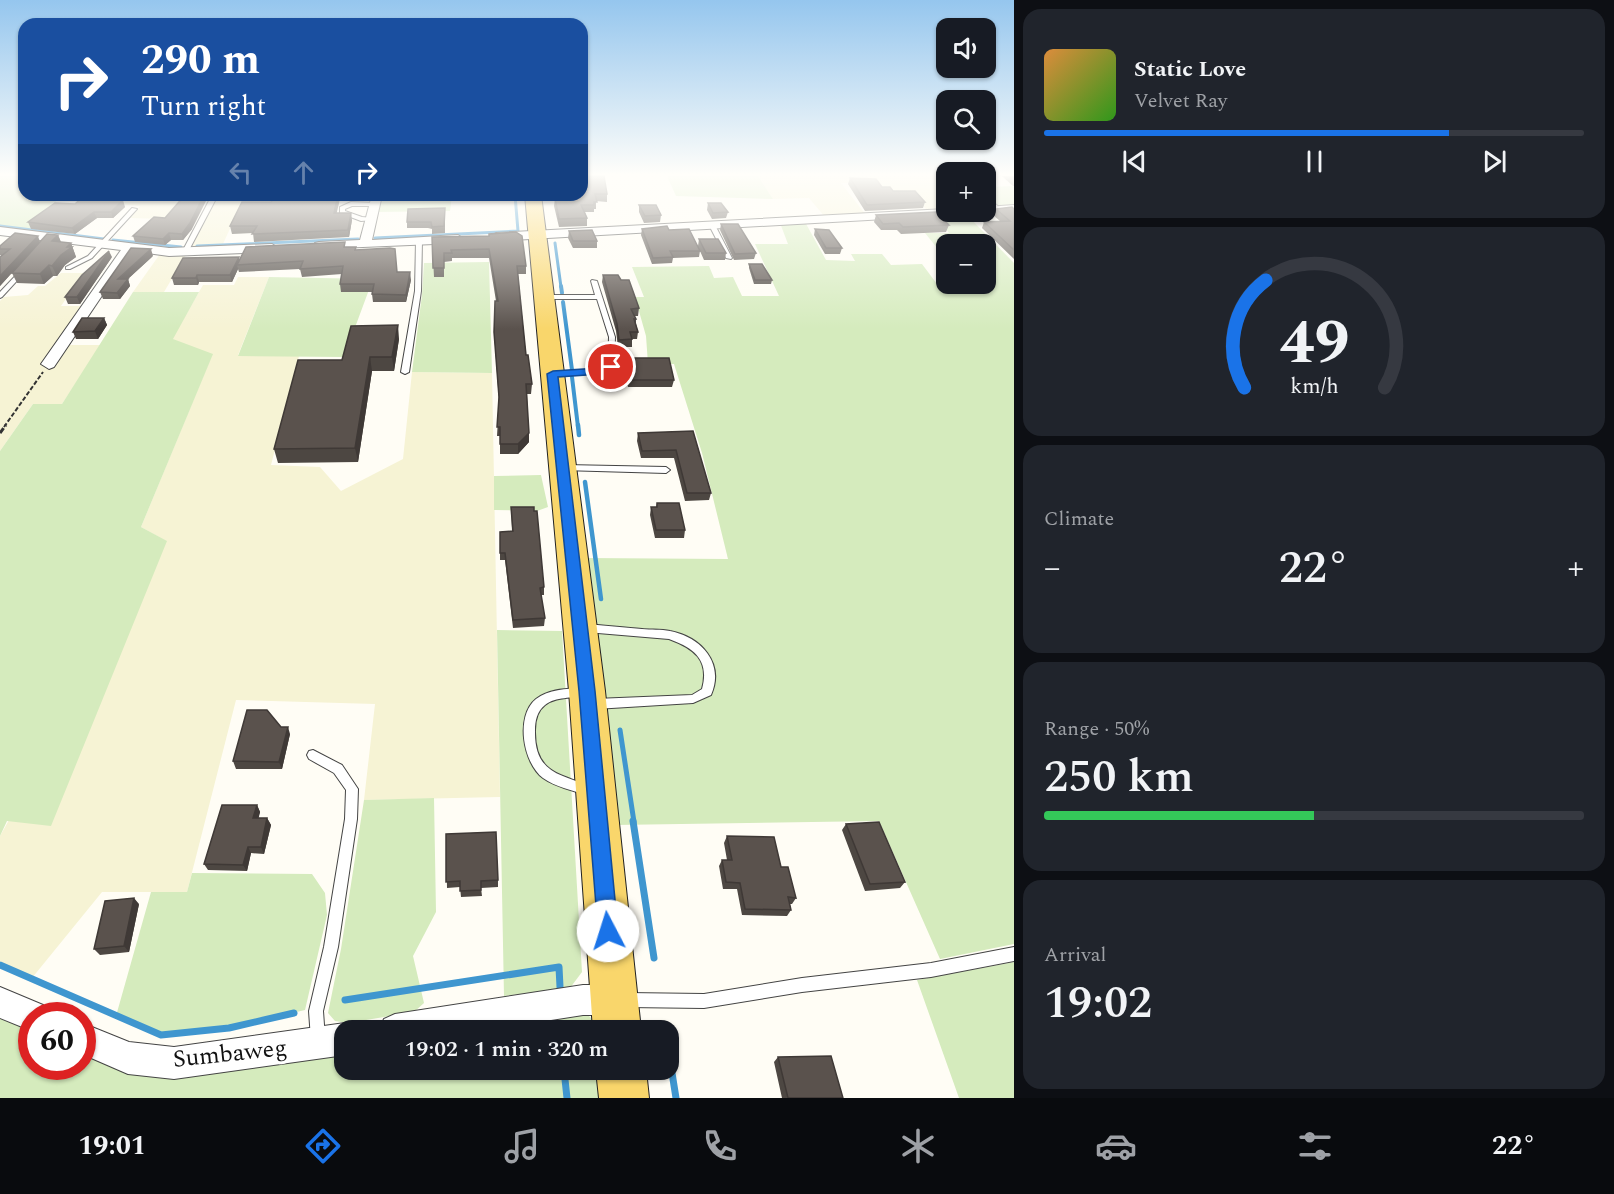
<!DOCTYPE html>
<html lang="en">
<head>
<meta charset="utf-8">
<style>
	body { margin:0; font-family:Spectral,serif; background:#20242c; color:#f1f3f6; height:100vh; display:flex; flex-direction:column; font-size:22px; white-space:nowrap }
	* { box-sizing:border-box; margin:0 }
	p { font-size:20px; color:#9ea1a6 }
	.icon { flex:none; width:33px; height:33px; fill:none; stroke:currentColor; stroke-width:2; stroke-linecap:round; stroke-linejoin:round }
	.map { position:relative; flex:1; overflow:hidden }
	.sheet { display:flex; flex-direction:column; gap:9px; padding:9px; background:#0d0f14; width:600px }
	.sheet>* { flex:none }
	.banner { position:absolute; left:18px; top:18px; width:570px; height:183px; border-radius:18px; box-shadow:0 2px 4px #0004; background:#1a4fa0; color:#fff; overflow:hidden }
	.tools { position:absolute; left:936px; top:18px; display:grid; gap:12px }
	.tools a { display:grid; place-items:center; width:60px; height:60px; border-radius:12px; background:#171b24; box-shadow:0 2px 4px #0004; font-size:30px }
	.speed { position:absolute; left:18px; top:1002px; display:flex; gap:12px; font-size:30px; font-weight:700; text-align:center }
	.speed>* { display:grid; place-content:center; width:78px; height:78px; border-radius:50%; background:#171b24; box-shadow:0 2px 4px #0004; line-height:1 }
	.speed .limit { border:9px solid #d22; background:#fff; color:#111 }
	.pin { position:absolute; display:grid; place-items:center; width:51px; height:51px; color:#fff; margin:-26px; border:3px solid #fff; border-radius:50%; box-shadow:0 2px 6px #0007 }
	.me { position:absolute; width:66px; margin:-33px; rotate:355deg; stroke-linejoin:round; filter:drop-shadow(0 0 4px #0008) }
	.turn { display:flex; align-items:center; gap:21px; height:126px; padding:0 24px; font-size:27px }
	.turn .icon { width:78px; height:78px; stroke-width:2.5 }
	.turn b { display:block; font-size:42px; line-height:51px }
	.lanes { display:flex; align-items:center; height:57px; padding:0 24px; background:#0003; justify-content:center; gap:30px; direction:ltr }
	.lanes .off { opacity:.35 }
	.big { font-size:45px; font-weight:600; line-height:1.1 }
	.sheet .card { flex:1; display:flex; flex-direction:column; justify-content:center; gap:9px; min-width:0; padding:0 21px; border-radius:18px; background:#20242c }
	.sheet .dial { align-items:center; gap:0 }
	.dial svg { height:156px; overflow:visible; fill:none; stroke:#363941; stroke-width:7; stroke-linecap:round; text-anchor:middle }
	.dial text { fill:#f1f3f6; stroke:none }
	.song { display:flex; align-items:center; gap:18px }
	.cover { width:72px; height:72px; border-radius:9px; background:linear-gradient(135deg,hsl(30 70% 55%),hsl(110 70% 35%)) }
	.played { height:6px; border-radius:3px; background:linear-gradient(90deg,#1a73e8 75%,#363941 75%) }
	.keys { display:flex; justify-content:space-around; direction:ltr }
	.heat { display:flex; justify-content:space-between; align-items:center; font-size:33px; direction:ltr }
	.charge { height:9px; border-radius:4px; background:linear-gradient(90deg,#34c759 50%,#363941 0) }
	.trip { position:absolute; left:334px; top:1020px; width:345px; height:60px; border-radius:18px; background:#171b24; box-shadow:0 2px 4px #0004; font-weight:600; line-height:60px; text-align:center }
	.tabs { display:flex; height:96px; justify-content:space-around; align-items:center; background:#090b0e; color:#9ea1a6 }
	.tabs .icon { width:42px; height:42px }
	.tabs .active { color:#1a73e8 }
	.tabs b { font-size:27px; color:#f1f3f6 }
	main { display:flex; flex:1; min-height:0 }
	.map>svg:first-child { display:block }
</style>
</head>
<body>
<main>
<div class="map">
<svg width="1014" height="1098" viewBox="0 0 1014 1098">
	<rect width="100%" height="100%" fill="#fffdf5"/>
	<path fill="#f6f3d4" d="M758 176H946V210L928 211 908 191H887L880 183H841L866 215 825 217 809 198 773 199Z
		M124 195H165L181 200 167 219 130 218 140 206 115 204Z
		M244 195H372L371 200 316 201 267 209H239L222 246H192L215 201H241Z
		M160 254 186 255 164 292H133Z
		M61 273H84L61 306H88L63 345H101L62 404H33L0 451V301L4 297 28 295 38 286H45Z
		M238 277H269L238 355 299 356 271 465 320 467 341 491 403 459 412 372 492 373 500 797 364 800 375 704 236 700 187 892H102L32 978 0 965V836L166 541 141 527 212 355 172 339 203 285H234Z"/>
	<path fill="#d5ebbd" d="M0 176H24V195H62L29 230 0 226Z
		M667 176H758L773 199 676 196Z
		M1014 186V207L999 208 986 196V187Z
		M378 195H452L450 211 374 212Z
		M965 213 1014 263V944L940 959 879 821 615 825 585 558 728 559 702 453 674 364H648L646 336 635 297H644L632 267 709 266 714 278 733 277 742 296H779L755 244H788L780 223 805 222 826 260 855 261 851 254H882L891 265 922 264 943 292H974L967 284H986V244H946V259L925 233H949L935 215Z
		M489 262 492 373 412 372 422 295 424 263Z
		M269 277 373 279 344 357 238 356Z
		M133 292H199L173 339 213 354 141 527 167 541 51 826 7 821 0 836V451L33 404H62Z
		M541 475 548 507 537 511 494 510V476Z
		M497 630 562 631 582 972 570 988 504 996Z
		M434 798 436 912 413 956 424 1003 414 1012 348 1023 335 1021 328 1013 341 949 364 800Z
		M192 873 312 874 325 893 327 915 305 1010 229 1028 161 1035 116 1016 151 892H187Z
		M1014 962V1098H959L917 980Z
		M574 1012 589 1016 596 1023 597 1030H455Z
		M0 1014 31 1028 32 1066H82L83 1049 345 1047V1070H600L603 1098H0Z"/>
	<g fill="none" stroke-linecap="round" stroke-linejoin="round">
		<path stroke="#3f96cf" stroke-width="3" d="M0 226 104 239
			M375 238 518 231 515 195
			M113 240 181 247
			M555 243 561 287
			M197 246 358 239"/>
		<path stroke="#3f96cf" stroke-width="4" d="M561 286 562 293
			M563 302 572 370
			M572 377 578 427"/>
		<path stroke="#3f96cf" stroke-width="4.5" d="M578 425 579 435
			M585 482 601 599"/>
		<path stroke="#3f96cf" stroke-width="5" d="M620 730 634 822"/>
		<path stroke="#3f96cf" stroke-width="7" d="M633 821 654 958
			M0 965 161 1035 229 1028 294 1013
			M345 1000 559 967 560 987
			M669 1054 676 1098
			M564 1070 567 1098"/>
		<defs>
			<path id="lane" d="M212 195H218L188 252 183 253 182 252Z
				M986 196 1000 208V210H996L986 200Z
				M351 202 376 203V205L374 206H352L345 209V211L362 217 373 218V220L361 221 340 213V207Z
				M132 208 137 209 92 258 70 269H66V267L88 256Z
				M710 224 715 225 732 258 731 259 726 258 709 225Z
				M419 239 422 241 421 291 409 372 405 374 401 372 415 291 416 241Z
				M20 271 25 272 2 297 0 298V292Z
				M592 280 597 281 615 337 614 367 601 373 551 375V373L553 372 600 369 608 366 609 337 597 299H545L542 297 545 295H595L591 281Z
				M565 465 666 467 670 470 666 473 562 470 561 468 562 466Z
				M586 624C605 626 623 627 642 629 651 630 661 629 670 631 701 637 725 663 711 695L693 703 595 709 591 707 590 704 591 701 595 699 692 695 702 689C710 660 694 648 669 639L586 632 583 631 581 628 583 625Z
				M581 688 585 689 586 692 585 695C572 699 556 696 545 705 537 711 535 721 535 730 534 772 558 774 590 786L592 790 590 794 586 795C572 790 555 787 543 778 523 763 515 716 536 699 549 689 566 689 581 688Z
				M313 750 342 765 358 789 357 819 338 947 323 1011 325 1039 323 1044 318 1046 313 1044 311 1039 309 1011 324 947 345 819 346 790 334 773 309 759 307 755 309 751Z
				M1014 947V961L931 977 802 992 704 1008 627 1007 622 1005 620 1000 622 995 627 993 704 994 802 978 931 963Z"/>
			<path id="street" d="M372 195H382L372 240 458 235 464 239 458 243 315 249V243L319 242 360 240Z
				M1014 205V211L986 213 981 212H986V207Z
				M946 209V212H962L956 215 496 241 490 237 496 233Z
				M0 227 169 248 272 244 278 248 272 252 169 256 132 251 54 367 49 369 41 364 121 250 0 235Z
				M583 985H614L625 989 629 1000 625 1011 614 1015H583L488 1030H379L384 1019 395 1014Z
				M0 987 43 1005 47 1016H32V1031L0 1018Z
				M82 1023 129 1042 174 1047 345 1023 357 1030H345V1055L174 1079 128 1074 82 1054Z"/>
			<path id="primary" d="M525 195H541L605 691 641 1030H593L569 691Z
				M596 1070H646L649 1098H599Z"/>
		</defs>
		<use href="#lane" stroke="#444" stroke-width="2"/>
		<use href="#street" stroke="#444" stroke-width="2"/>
		<use href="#primary" stroke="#222" stroke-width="2"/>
		<path stroke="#333" stroke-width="2" stroke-dasharray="4.5 2" stroke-linecap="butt" d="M4 427 43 372"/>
		<path stroke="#333" stroke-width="3" stroke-dasharray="6 3" stroke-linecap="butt" d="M0 433 6 425"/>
		<use href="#lane" fill="#fff" fill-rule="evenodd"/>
		<use href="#street" fill="#fff" fill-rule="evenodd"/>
		<use href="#primary" fill="#f9d66b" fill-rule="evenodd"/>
	</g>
	<path fill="#4d4742" d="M582 176 607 194V202L596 201V209H594V212H585L587 218V226L559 227 554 206 555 198H574V195H582Z
		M1002 176H1014V186H1013Z
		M850 178 882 187 925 202 923 208 865 211 848 184Z
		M115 197 112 200 125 207 113 218H97L75 234 31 229 28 222 75 204Z
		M271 202 337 213 352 220 349 237 254 242 253 233 232 234 230 226Z
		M708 203 728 212 726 218 712 219 707 210Z
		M639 205 661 215 660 222 644 223 639 212Z
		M996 209H1014V259L982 228 984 222 1000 221 993 215Z
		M445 214V233L432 234V229L428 228H407V222Z
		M876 215 949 225 946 232 901 234 897 230H881L874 222Z
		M721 224 756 253 754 259 734 260 720 230Z
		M192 229 183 240H171L165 245 135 242 133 236Z
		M642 229 669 230 698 246 699 239 726 253 725 260H704L700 251 699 257 673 258 672 263 652 264 641 235Z
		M815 229 842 248 840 254H825L814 235Z
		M569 231 597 241V248H573L568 238Z
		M58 235 61 242 71 243 76 257 65 265 57 276H53L44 284 17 283 12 273 17 267 0 286V257L2 255H0V246L40 242Z
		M489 236 526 266V274H518L526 355 532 384 531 394H527L529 442 518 454H500V436H497L499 402 494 332 496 301 489 258H452V261L444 262V277H434L432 237Z
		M346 247 356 250 411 280 406 302H373L372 294V292H341L340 284 342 274 302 277 300 269 239 272 238 269 232 282H199L198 285H174L172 278 240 260Z
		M153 256 128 279 130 286 120 299H103L100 292Z
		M112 257 80 304H68L65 297Z
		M749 264 772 280 771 284H754L749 268Z
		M603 275 621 280 639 308 638 316H634L636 319V324L638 332 637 339H632V347H618L616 331 602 282Z
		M104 318 107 325 98 339H76L73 332Z
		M399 339 394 371H372L358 462 278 463 274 449 342 360Z
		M634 358 674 380 672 387H628L624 371 625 364H633Z
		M693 431 711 493 709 500 685 501 674 458H641L637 441 638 433Z
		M657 503 685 530 684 538H655L650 515 651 507H656Z
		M511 507 544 587V595H541L545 618 544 626 513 628 505 560H500V532L512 531Z
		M290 734 282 769H236L233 761Z
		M257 805 260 812 258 818H267L271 825 264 854 251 853 247 871 208 870 204 864Z
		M846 824 905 882 900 888 865 891 842 830Z
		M446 834 498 880V887L481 888 482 896 461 897 460 887 447 888Z
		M727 836 781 867 796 898 792 904H790L791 910 787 916 742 915 737 889H723L719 866 722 860H727L724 843Z
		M139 904 129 952 100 955 94 949Z
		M778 1057 843 1098H782L774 1062Z"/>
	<path fill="#3f3936" d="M109 195H115V197L106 206 104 200Z
		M204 195H209L192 229 183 240 182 234Z
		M338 195H341L335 220 334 213Z
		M123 200 125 207 113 218 111 212Z
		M94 212 97 218 75 234 72 228Z
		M351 213 352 220 349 237 348 230Z
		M169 233 171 240 165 245 163 239Z
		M58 235 62 245 52 241Z
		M38 236 40 242 0 286V276Z
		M71 243 76 257 65 265 57 276 52 266Z
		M151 249 153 256 120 286 118 279Z
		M109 251 112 257 80 304 77 297Z
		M239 257 240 264 237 265 238 269 232 282 230 275Z
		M49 265 53 276 44 284 40 274Z
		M410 272 411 280 406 302V295Z
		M197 275 199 282 198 285 196 278Z
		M128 279 130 286 120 299 117 293Z
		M104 318 107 325 98 339 95 331Z
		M398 325 399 339 394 371 392 357Z
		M370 357 372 371 358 462 355 448Z
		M529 433V442L518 454V444Z
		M288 727 290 734 282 769 279 762Z
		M257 805 260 812 257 825 253 818Z
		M267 818 271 825 264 854 261 847Z
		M248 847 251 853 247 871 243 865Z
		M134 898 139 904 129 952 124 946Z"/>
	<path fill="#5a524d" stroke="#3f3936" stroke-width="1.5" d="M582 176H604L607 194H595L597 202H594V205H581L587 218 559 219 555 198H575V195H582Z
		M850 178 876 179 882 187H890L893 191H915L925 202 867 205Z
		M85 195H109L104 200H123L111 212H94L72 228 28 222 55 203 75 204Z
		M185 195H204L190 223 182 234 169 233 163 239 133 236 154 217 165 218Z
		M301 195H338L334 213H351L348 230 252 234 257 226H230L242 202H271L275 197H300Z
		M708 203H721L728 212 713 213Z
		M639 205H656L661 215 645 216Z
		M1012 207 1014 209V250L984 222 1010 221 996 209Z
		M445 208 444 226 432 227 431 222H407L408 209Z
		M936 212 949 225 903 227 899 223 883 224 876 215Z
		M721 224H738L756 253 735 254Z
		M667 226 669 230 689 229 700 251H670L673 257 653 258 642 229Z
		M815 229 829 230 842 248H826Z
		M592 230 597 241H573L569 231Z
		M516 232 522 236 526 266H517L526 355H528L532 384H526L529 433 518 444H500V427H497L499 397 494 332 495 301H498L489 249 451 250 452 253H444V268H433L432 237 489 236V234Z
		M15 233 38 236 0 276V257L10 249H0V246Z
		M47 234 58 235 52 241 71 243 67 247H72L61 255 52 266 49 265 40 274 12 273Z
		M699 239H718L726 253H706Z
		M345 242 344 247H356L355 250 390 248 395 249 397 272H410L406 295 372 294 374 284H340L343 266 300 269 303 261 237 265 246 247Z
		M131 248 151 249 118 279H128L117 293 100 292Z
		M109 251 77 297H65L82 275Z
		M239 257 230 275H197L196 278H172L183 258Z
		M749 264H762L772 280H755Z
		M603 275H618L621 280H629L639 308 631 309 636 319H634L638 332H630L632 339 619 340 617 324Z
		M82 318H104L95 331 73 332Z
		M398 325 392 357H370L355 448 274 449 298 360H342L351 326Z
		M634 358H669L674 380H628L625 364H635Z
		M693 431 711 493H687L676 450 642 451 638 433Z
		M657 503H679L685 530H656L651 507H657Z
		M511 507H534V511H537L544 587 540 588 545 618 513 620 505 553H500V532L513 531Z
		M247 710H267L281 727H288L279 762 233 761Z
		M222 805H257L253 818H267L261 847H248L243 865 204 864Z
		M879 822 905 882 870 884 846 824Z
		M496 832 498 880 481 881V890L460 891V881L446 882V834Z
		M727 836 774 837 781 867H788L796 898 788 897 791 910 745 909 740 883 726 882 722 860H732Z
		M134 898 124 946 94 949 105 901Z
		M831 1056 843 1098H788L778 1057Z"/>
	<linearGradient id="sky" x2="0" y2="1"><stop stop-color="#95c6ee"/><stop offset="0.53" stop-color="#fffefa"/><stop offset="1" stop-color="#fffefa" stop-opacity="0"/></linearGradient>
	<rect width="1014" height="329" fill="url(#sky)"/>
	<path fill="#1a73e8" stroke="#114b97" stroke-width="1.5" d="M611 364 616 367 601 374 558 377 595 691 618 931 615 938 608 941 601 938 598 931 579 691 547 374 553 371 599 368Z"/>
	<g text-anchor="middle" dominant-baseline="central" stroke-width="6" stroke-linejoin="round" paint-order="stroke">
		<g font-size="24" fill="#111" stroke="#fff">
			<text transform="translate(230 1054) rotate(-6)">Sumbaweg</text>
		</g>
	</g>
</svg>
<div class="tools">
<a><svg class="icon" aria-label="sound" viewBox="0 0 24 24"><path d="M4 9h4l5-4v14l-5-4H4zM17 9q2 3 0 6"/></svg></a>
<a><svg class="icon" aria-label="search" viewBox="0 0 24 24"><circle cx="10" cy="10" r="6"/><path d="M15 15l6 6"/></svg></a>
<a>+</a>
<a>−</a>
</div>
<div class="speed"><div class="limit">60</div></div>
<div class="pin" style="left:611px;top:367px;background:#d93025"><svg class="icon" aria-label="arrive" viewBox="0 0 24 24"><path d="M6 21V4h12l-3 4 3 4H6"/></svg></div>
<svg class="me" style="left:608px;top:931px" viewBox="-20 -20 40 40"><circle r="19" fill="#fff"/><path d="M0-13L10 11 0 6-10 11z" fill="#1a73e8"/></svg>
<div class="trip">19:02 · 1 min · 320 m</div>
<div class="banner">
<div class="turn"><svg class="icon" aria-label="right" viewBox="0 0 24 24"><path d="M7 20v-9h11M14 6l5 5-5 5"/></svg><div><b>290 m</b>Turn right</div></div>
<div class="lanes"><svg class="icon off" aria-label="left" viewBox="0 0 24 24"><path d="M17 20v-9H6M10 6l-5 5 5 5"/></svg><svg class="icon off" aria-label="ahead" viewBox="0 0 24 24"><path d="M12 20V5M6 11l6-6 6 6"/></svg><svg class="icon" aria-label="right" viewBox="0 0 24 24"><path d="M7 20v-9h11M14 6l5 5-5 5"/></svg></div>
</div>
</div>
<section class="sheet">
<div class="card">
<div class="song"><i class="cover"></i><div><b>Static Love</b><p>Velvet Ray</p></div></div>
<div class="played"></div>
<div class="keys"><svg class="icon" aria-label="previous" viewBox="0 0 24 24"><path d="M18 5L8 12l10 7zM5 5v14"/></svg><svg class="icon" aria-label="pause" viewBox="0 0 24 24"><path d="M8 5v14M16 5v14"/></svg><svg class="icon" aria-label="next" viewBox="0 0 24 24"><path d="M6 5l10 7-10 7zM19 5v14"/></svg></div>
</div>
<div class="card dial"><svg viewBox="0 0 100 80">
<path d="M14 69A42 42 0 1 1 86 69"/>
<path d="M14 69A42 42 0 0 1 25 14" stroke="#1a73e8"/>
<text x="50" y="56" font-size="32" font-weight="700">49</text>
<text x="50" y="72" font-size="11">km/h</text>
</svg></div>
<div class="card"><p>Climate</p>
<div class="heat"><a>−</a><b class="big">22°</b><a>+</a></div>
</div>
<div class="card"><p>Range · 50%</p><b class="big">250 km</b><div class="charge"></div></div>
<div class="card"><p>Arrival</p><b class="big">19:02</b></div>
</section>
</main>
<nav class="tabs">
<b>19:01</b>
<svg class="icon active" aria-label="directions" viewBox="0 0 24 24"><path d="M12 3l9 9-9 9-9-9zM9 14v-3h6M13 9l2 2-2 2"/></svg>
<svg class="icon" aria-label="music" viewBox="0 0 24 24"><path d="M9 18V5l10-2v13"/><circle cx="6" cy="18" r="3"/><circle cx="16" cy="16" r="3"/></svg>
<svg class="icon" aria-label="phone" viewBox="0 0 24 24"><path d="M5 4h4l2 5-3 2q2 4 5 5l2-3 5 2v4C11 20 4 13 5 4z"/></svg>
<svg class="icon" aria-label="climate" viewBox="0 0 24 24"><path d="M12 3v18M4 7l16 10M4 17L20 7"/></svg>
<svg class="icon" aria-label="car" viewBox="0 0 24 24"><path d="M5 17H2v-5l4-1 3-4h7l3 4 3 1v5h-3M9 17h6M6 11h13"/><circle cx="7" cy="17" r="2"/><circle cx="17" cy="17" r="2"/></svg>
<svg class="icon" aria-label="filters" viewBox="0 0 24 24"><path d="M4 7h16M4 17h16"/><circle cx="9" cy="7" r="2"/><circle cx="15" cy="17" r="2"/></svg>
<b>22°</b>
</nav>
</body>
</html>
